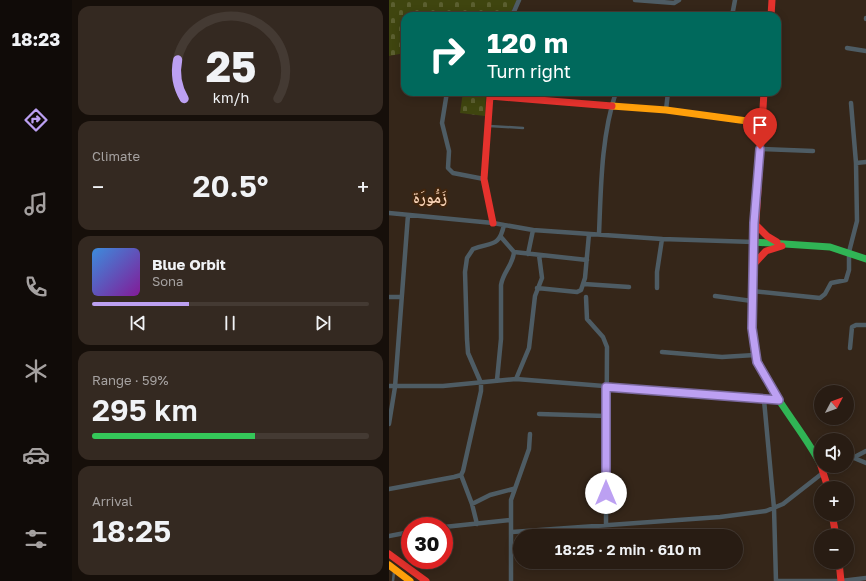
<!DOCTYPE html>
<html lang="en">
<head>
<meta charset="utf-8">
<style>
	body { margin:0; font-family:"Golos Text","Noto Naskh Arabic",sans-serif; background:#342921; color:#f1f3f6; height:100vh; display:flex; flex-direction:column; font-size:15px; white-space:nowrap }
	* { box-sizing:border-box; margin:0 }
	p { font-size:13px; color:#a5a1a0 }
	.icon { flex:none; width:22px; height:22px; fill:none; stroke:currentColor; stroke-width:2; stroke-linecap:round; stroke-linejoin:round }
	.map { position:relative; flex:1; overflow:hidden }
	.side { display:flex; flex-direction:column; gap:6px; padding:6px; background:#160f0a; width:317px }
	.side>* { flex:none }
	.guide { position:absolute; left:12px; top:12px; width:380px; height:84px; border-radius:12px; box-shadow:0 2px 10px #0003,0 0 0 1px #443a33; background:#00695c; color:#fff; overflow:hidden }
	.needle { width:26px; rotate:49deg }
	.tools { position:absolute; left:425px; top:385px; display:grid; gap:8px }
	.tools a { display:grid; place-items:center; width:40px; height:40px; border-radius:50%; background:#281c13; box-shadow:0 2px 10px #0003,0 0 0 1px #443a33; font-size:20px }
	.speed { position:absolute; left:12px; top:517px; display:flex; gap:8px; font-size:20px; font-weight:700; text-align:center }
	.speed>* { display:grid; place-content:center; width:52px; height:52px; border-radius:50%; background:#281c13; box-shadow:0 2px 10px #0003,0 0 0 1px #443a33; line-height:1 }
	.speed .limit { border:6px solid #d22; background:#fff; color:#111 }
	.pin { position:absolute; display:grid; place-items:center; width:34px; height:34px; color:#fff; margin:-41px -17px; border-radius:50% 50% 50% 0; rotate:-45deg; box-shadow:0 0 4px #0007 }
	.pin .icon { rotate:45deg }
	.me { position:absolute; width:44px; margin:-22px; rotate:0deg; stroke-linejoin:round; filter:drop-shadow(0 0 3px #0008) }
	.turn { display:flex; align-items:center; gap:14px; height:84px; padding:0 20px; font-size:18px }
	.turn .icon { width:52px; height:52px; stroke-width:2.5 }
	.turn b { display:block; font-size:28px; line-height:34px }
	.big { font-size:30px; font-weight:600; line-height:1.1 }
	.side .tile { flex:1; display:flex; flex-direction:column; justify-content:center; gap:6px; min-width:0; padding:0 14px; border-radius:12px; background:#342921 }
	.side .dial { align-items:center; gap:0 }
	.dial svg { height:104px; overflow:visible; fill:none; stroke:#443a33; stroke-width:7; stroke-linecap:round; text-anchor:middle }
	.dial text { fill:#f1f3f6; stroke:none }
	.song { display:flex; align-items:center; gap:12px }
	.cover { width:48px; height:48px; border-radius:6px; background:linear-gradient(135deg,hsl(210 70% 55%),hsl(290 70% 35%)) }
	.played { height:4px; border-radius:2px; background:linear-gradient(90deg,#bca0f2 35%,#443a33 35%) }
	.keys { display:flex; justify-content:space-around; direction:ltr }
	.heat { display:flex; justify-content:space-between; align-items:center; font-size:22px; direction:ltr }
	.charge { height:6px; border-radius:3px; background:linear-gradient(90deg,#34c759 59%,#443a33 0) }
	.trip { position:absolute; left:124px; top:529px; width:230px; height:40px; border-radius:20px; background:#281c13; box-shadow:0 2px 10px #0003,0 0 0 1px #443a33; font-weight:600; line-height:40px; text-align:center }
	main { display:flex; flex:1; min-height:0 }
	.tabs { display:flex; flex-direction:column; width:72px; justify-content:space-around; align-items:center; background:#100b08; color:#a5a1a0 }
	.tabs .icon { width:28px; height:28px }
	.tabs .on { color:#bca0f2 }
	.tabs b { font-size:18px; color:#f1f3f6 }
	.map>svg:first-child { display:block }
</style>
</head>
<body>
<main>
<nav class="tabs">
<b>18:23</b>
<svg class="icon on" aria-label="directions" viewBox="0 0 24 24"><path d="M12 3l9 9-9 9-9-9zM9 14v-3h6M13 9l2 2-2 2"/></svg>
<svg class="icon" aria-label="music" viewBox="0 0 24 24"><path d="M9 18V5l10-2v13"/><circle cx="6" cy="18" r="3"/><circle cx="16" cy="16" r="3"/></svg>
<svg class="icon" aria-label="phone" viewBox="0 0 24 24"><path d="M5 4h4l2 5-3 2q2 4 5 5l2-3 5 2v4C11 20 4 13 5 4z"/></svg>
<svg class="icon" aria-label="climate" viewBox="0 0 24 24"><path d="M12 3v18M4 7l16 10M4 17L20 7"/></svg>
<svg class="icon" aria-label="car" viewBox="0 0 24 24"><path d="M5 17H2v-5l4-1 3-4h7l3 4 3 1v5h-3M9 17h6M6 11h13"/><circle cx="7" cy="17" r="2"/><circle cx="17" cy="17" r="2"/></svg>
<svg class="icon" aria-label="filters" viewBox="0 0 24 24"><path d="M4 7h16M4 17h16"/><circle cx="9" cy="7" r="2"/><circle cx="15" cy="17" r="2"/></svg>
</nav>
<section class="side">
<div class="tile dial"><svg viewBox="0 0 100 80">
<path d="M14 69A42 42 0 1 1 86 69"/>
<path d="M14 69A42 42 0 0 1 9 39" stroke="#bca0f2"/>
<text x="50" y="56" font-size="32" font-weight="700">25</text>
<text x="50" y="72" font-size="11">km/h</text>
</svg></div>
<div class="tile"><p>Climate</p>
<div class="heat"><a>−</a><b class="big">20.5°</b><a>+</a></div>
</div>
<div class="tile">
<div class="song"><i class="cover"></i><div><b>Blue Orbit</b><p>Sona</p></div></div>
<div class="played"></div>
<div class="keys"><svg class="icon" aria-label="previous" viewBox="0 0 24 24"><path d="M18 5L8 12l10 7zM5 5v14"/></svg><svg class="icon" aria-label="pause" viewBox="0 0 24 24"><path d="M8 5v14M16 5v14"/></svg><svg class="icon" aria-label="next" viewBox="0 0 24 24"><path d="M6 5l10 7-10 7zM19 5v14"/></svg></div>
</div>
<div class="tile"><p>Range · 59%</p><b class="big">295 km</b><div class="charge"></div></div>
<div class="tile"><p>Arrival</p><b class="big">18:25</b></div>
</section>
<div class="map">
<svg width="477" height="581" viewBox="0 0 477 581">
	<defs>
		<pattern id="cemetery-stones" width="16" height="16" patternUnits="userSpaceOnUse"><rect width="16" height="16" fill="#3f450f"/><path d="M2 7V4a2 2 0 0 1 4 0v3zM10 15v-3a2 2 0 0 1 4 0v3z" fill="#5b5f30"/></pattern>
	</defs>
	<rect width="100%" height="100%" fill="#352619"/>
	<path fill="url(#cemetery-stones)" d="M0 0H128L120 16H16V53L0 56Z
		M74 92H97L96 116 71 113Z"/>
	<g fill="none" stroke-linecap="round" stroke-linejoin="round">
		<path stroke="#4e5c64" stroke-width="2.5" d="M100 126 134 128
			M4 581 5 572"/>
		<path stroke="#4e5c64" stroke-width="4.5" d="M246 0 285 3 290 0
			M123 16 130 0
			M343 16 346 0
			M477 19V18
			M458 48 477 51
			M58 92 53 123 60 151 59 168 64 173 95 179
			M277 110 279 92
			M371 149 424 151
			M467 163 477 162
			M0 213 104 223 144 230 273 239 365 242
			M210 234C212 188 212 137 227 92
			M112 237 125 252 198 260
			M139 254 144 230
			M195 284 240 287
			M148 288 188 292 192 290 196 278 200 234
			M268 288V272L273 239
			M363 291 431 298 436 294 442 283 457 280 460 270V252L468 221 467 163 462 103
			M326 296 363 301
			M0 297H12
			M197 297 198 319 214 337 218 347 217 524
			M461 348 463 327 467 325H477
			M273 352 333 357 366 355
			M127 379 140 348 146 296 153 278 150 255
			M108 380 112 339V285C114 272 124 265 125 252
			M0 386H54L127 379 390 400
			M375 400 385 508 387 581H452L477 578
			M150 414 217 416
			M0 424 6 387 19 215
			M465 458 477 463
			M458 461 477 451
			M72 475 83 504 88 524
			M0 489 65 477 72 475 74 471 92 391V383L79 353 78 339 76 272 78 258 84 249C102 242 110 248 115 225
			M83 504 101 495 124 489
			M55 527 122 520
			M123 532 331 517 377 511 394 504 435 472 449 466
			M0 536 21 532
			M122 581V500L140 449 141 434"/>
		<path stroke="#30b455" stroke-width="7" d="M365 242 441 247 477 259
			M367 356C381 396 413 428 432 465"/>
		<path stroke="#ff9f0a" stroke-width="7" d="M223 106 277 110 373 123
			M0 565 21 581"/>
		<path stroke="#e5322d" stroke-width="7" d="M382 16 383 0
			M104 223 95 179 101 96 223 106
			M365 223 378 236 388 242
			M364 265 377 251 393 246
			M367 356 363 334V286L375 92
			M432 466 439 488
			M443 514 447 536
			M0 554 37 581
			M450 562 452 581"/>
	</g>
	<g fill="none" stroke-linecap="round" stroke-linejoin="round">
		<defs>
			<path id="route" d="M217 493V387L390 400 368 362 363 328 365 223 371 149"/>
		</defs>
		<use href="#route" stroke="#7a689d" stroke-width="10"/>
		<use href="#route" stroke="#bca0f2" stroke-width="7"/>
	</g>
	<g text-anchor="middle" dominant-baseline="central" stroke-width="4" stroke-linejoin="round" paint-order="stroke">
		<g font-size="16" font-weight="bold" fill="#f7d2b6" stroke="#41250d">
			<text x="41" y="197">زَمُّورَة</text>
		</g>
	</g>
</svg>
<div class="tools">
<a><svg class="needle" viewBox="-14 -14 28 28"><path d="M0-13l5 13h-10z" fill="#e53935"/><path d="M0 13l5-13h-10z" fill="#a5a1a0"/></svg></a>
<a><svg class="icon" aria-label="sound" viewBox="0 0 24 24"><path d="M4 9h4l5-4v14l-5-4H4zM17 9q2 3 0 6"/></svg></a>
<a>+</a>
<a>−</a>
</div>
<div class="speed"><div class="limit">30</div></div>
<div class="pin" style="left:371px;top:149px;background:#d93025"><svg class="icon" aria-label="arrive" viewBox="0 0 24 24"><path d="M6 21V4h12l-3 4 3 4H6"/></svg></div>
<svg class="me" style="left:217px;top:493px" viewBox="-20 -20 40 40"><circle r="19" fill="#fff"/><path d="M0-13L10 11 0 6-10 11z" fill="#bca0f2"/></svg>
<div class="trip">18:25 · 2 min · 610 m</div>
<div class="guide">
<div class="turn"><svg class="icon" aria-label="right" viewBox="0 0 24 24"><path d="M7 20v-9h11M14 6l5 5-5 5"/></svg><div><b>120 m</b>Turn right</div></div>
</div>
</div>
</main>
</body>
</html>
